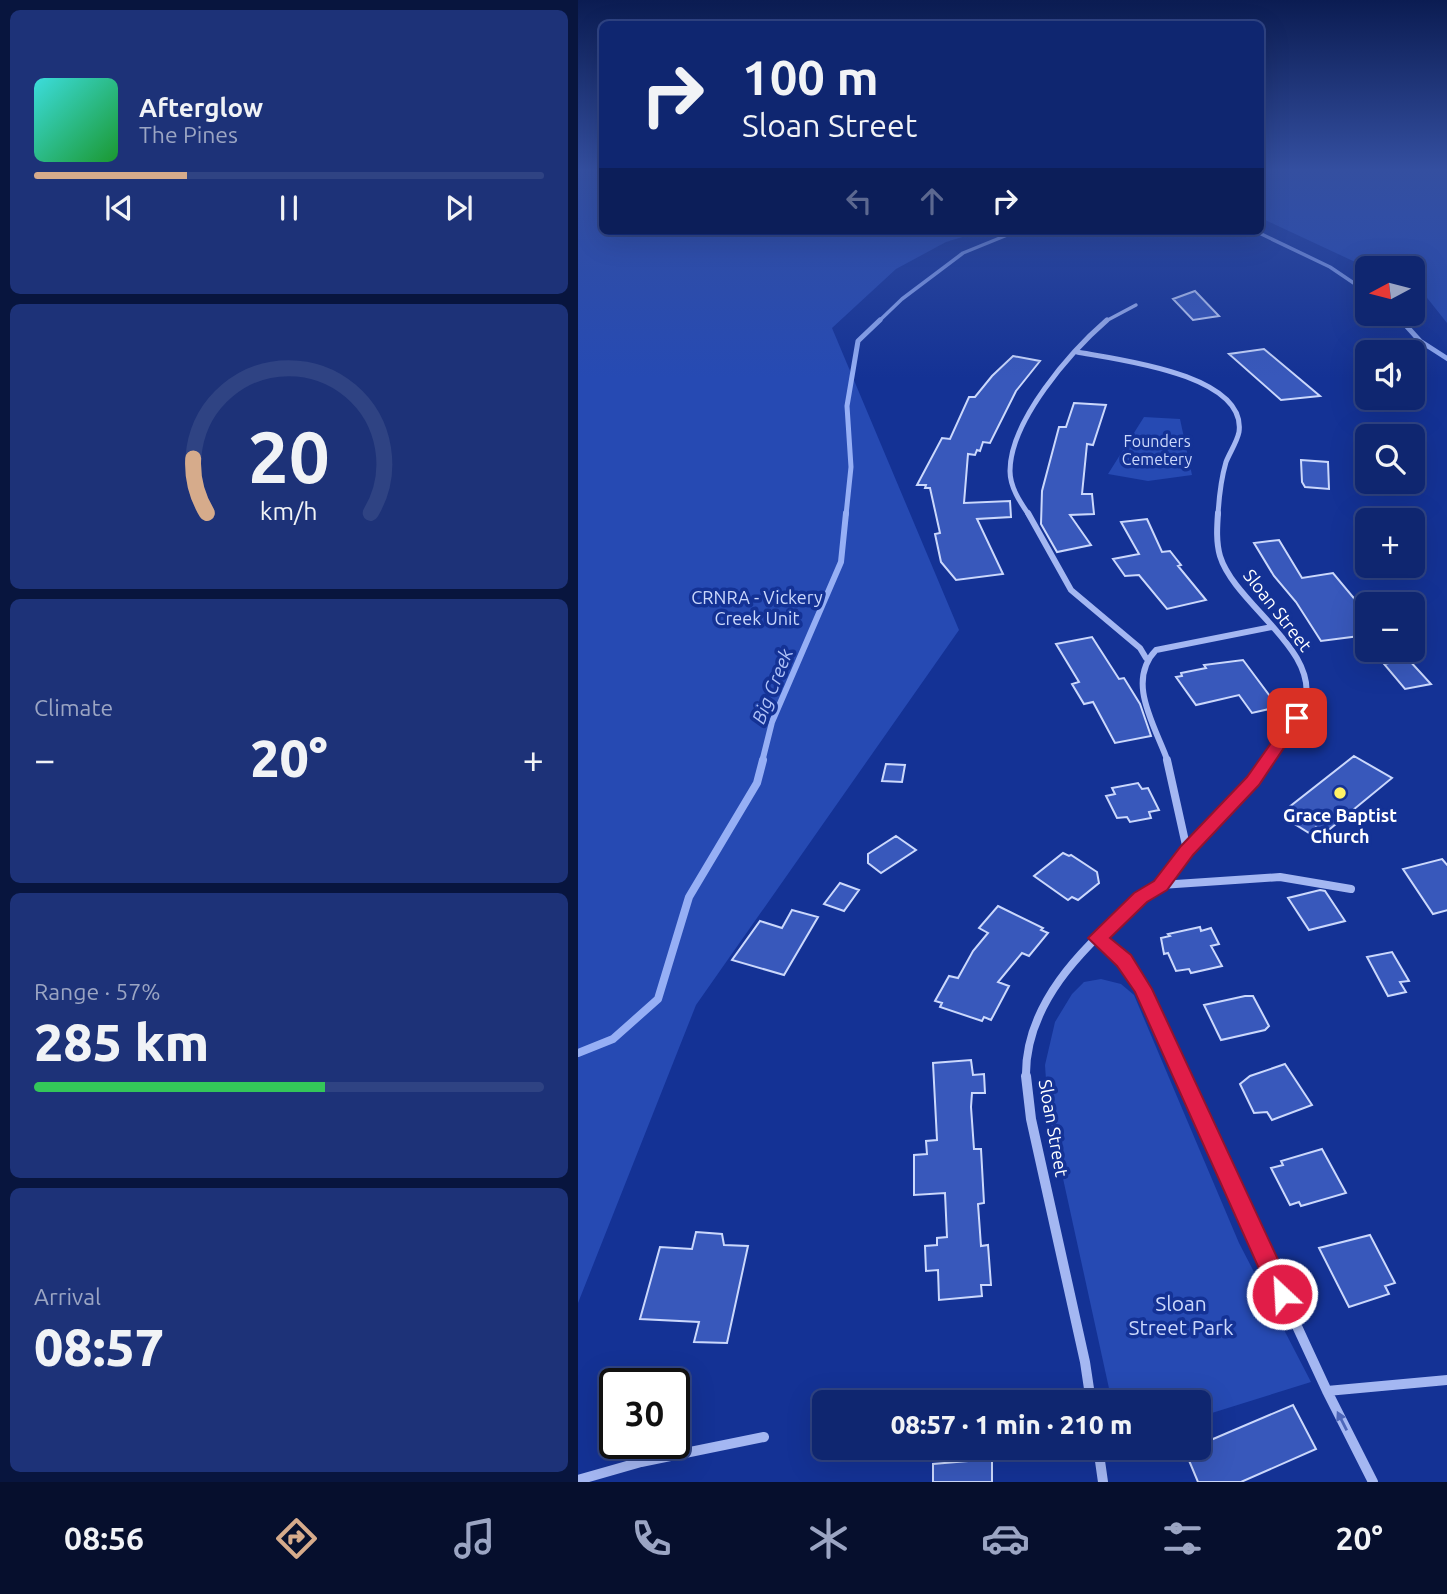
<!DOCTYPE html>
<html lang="en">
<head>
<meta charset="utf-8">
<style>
	body { margin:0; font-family:Ubuntu,sans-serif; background:#1d3278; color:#f1f3f6; height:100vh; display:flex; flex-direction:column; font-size:26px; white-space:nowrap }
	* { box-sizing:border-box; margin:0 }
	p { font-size:23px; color:#9ba5c3 }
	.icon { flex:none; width:38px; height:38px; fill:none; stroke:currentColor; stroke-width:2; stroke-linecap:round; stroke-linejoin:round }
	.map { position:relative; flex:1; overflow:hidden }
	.drawer { display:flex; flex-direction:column; gap:10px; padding:10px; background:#08153e; width:578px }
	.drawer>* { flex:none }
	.guide { position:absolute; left:21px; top:21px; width:665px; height:214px; border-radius:10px; box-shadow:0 7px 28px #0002,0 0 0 2px #2f4383; background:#0f2670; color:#f1f3f6; overflow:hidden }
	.needle { width:46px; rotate:263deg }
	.fabs { position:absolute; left:777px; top:256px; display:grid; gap:14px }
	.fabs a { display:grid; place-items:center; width:70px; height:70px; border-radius:10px; background:#0f2670; box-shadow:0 7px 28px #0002,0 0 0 2px #2f4383; font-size:35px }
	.speed { position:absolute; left:21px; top:1368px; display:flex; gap:14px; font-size:35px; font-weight:700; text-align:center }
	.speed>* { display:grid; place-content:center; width:91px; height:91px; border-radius:50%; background:#0f2670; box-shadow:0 7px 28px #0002,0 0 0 2px #2f4383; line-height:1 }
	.speed .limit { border:4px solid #111; border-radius:10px; background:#fff; color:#111 }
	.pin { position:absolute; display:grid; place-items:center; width:60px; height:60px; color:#fff; margin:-30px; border-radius:14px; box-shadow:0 4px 10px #0006 }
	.me { position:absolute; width:77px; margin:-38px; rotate:335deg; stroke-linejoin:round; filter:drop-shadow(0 0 5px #0008) }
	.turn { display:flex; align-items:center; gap:24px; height:147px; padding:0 28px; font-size:32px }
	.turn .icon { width:91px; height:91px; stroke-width:2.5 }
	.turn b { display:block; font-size:49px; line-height:60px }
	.lanes { display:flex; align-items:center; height:66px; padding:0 28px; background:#0003; justify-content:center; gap:35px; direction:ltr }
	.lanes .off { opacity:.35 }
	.big { font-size:52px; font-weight:800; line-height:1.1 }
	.drawer .card { flex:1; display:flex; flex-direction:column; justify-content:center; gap:10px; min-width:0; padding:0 24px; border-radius:10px; background:#1d3278 }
	.drawer .dial { align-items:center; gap:0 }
	.dial svg { height:182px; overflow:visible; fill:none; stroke:#2f4383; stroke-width:7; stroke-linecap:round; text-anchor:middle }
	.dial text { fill:#f1f3f6; stroke:none }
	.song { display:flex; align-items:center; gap:21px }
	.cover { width:84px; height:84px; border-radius:10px; background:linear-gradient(135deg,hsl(180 70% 55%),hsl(130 70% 35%)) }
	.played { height:7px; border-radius:4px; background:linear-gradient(90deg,#d6ab8b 30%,#2f4383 30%) }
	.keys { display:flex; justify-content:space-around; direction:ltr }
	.heat { display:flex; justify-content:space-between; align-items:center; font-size:38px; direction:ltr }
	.charge { height:10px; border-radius:5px; background:linear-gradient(90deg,#34c759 57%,#2f4383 0) }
	.trip { position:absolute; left:234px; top:1390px; width:399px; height:70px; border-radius:10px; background:#0f2670; box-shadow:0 7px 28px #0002,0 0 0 2px #2f4383; font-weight:800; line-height:70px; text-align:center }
	.menu { display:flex; height:112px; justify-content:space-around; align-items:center; background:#060f2d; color:#9ba5c3 }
	.menu .icon { width:49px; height:49px }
	.menu .on { color:#d6ab8b }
	.menu b { font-size:32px; color:#f1f3f6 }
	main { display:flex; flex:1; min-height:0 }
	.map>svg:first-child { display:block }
</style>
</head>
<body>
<main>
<section class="drawer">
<div class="card">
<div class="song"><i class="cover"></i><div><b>Afterglow</b><p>The Pines</p></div></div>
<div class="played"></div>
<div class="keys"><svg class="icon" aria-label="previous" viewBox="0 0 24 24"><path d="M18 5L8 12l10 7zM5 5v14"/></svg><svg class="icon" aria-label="pause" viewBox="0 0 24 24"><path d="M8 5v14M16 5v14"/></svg><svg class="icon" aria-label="next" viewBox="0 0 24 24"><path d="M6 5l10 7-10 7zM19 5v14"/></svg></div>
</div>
<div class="card dial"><svg viewBox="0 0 100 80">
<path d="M14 69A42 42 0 1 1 86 69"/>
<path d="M14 69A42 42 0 0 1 8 45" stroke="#d6ab8b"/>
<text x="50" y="56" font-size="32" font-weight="700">20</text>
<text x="50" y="72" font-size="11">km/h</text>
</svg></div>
<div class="card"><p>Climate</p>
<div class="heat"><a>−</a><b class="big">20°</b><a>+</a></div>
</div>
<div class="card"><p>Range · 57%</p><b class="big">285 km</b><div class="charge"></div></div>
<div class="card"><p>Arrival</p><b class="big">08:57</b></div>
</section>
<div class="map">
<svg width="870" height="1482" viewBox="0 0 870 1482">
	<rect width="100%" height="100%" fill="#143295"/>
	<path fill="#264ab3" d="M0 170H24V231H404L368 242 318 269 254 328 381 630 118 1005 0 1303Z
		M683 170H869V323L846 294 835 288V268H790L683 218Z
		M566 417 602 419 614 475 570 481 530 474Z
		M523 979 543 984 556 995 661 1243 733 1382 621 1417V1402H534L470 1110 467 1065 477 1022 494 994 506 982Z"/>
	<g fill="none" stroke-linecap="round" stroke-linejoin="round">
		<path stroke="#96aff5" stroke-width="3.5" d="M677 231 752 267 789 292
			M817 313 825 322
			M300 322 324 299 385 253 439 231"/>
		<path stroke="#96aff5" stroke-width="5" d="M823 320 842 341 870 359
			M268 515 273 467 269 406 280 341 302 320"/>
		<path stroke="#96aff5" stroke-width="6" d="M184 762 194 722 263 562 268 513"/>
		<path stroke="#96aff5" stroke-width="8" d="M0 1053 35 1039 80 999 111 897 179 783 185 760"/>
	</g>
	<path fill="#3858bb" stroke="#cbd8fc" stroke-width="2" d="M617 291 641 316 615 320 595 299Z
		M686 349 742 396 703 400 651 354Z
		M435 356 462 361 438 391 412 443 405 442 402 451 399 450 397 455 390 454 386 503 432 501 433 517 399 519 425 574 378 580 363 562 357 534 362 533 352 488H347L348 485H339L364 438 372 439 391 397H397L414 376Z
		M496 403 528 405 515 445 509 444 504 494H514L516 514 492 515 513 545 479 552 463 524 464 491 481 427H488Z
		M723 460 750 462 751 489 727 487 724 482Z
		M569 519 584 552 592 551 603 565 600 566 628 600 589 609 561 575 547 576 535 559 561 554 543 522Z
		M701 540 724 578 755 573 784 608 789 607V635L743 641 718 602 696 576 676 543Z
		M514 637 541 679 546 678 562 704 573 736 537 743 515 702 506 704 494 684 501 682 478 644Z
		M830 659 853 684 827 689 806 664Z
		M665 660 700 707 674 713 661 695 618 705 598 677 604 676 603 673 628 668 626 665Z
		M776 756 814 778 747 833 738 827 731 833 712 821 720 814 710 808Z
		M308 764 327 765 324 782 304 781Z
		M560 783 564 789 570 788 581 810 571 812 573 818 552 822 549 817 539 818 528 796 537 794 534 788Z
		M318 836 338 850 303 873 290 863V854Z
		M485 853 491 856 493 855 519 872 521 883 500 900 494 897 490 900 456 876Z
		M864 859 870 866V910L855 914 825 869Z
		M262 883 281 890 266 911 246 904Z
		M742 890 747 891 767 921 731 930 710 898Z
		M420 906 465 928 463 930 470 933 451 956 444 953 420 982 431 986 413 1020 406 1017 404 1021 362 1007 364 1003 357 1001 371 976 380 978 395 951 410 933 401 928Z
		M214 910 240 917 206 975 154 960 182 921 204 928Z
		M622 927 623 931 633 928 641 944 633 946 644 966 613 973 611 969 598 971 590 953 586 954 583 938 592 936 590 934Z
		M814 952 831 981 822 982 828 992 810 996 789 957Z
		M667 996H675L691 1026 687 1030 643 1040 626 1005Z
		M393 1060 395 1075 406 1074 407 1093H394L393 1107 396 1149H403L406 1203 400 1204 403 1246 410 1245 413 1285H403L404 1296 361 1300 360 1270 348 1271 347 1246 359 1245V1238L369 1237 367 1193 336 1195V1155L349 1154 348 1141 359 1140 355 1063Z
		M707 1064 734 1105 694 1120 689 1112 676 1113 662 1084 672 1076Z
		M744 1149 768 1193 723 1206 721 1202 712 1205 693 1168 705 1165 703 1161Z
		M118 1232 144 1234 146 1245 170 1246 149 1343 116 1342 121 1322 62 1319 82 1247 114 1249Z
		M792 1235 817 1283 807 1286 811 1294 771 1307 741 1248Z
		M715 1405 738 1449 663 1482H620L607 1451 621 1447V1445Z
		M414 1459V1482H355V1464Z"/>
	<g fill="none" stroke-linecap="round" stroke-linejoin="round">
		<path stroke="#a4b7f2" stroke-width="3.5" d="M526 322 558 305"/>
		<path stroke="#a4b7f2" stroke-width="5" d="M499 352C537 359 669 374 661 432 659 442 652 452 648 462 643 479 641 497 640 515
			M451 515C442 502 432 487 432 471 432 421 492 352 529 320"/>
		<path stroke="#a4b7f2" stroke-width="6" d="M450 513 493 590 562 648 568 658
			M640 513C639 527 638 542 642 556 657 605 745 651 726 706L688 762
			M590 762C578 727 547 682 578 650L694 627"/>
		<path stroke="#a4b7f2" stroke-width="8" d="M589 760 609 850
			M583 885 702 877 773 889
			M519 938 546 961 565 989 604 1078
			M448 1078C446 1005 504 948 556 903 565 895 577 891 586 882 598 869 606 853 618 839 641 813 668 789 689 760"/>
		<path stroke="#a4b7f2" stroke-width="10" d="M448 1076 453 1119 507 1362 513 1402
			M603 1076 749 1391 795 1482
			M749 1391 870 1380
			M520 1447 525 1482
			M0 1480 63 1462 186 1437"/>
	</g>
	<defs><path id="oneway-solid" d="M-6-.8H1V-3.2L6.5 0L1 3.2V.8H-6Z" transform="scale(1.75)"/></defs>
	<use fill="#4e67ba" href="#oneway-solid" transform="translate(764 1421) rotate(-117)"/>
	<linearGradient id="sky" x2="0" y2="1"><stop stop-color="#0b1c52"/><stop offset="0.45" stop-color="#344fa0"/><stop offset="1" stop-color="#344fa0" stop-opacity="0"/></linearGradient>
	<rect width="870" height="378" fill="url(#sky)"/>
	<path fill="#e11d48" stroke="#92132f" stroke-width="2" d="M719 713 726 718 681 785 615 855 589 890 569 902 532 938 553 955 574 989 716 1294 712 1302 704 1306 696 1302 557 992 539 966 510 938 556 893 576 881 603 846 669 777 713 715Z"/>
	<circle fill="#fff265" stroke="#143295" stroke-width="2.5" cx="762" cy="793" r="7"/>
	<g text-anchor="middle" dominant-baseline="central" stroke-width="7" stroke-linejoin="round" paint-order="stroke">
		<g font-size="16" fill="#cbd8fc" stroke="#143295">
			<text x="579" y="441">Founders<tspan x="579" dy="18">Cemetery</tspan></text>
		</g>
		<g font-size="18" fill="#cbd8fc" stroke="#143295">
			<text x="179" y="597">CRNRA - Vickery<tspan x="179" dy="21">Creek Unit</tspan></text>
		</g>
		<g font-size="18" fill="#fff" stroke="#143295">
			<text transform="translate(700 610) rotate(52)">Sloan Street</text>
			<text transform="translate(476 1128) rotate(80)">Sloan Street</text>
		</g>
		<g font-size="18" font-weight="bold" fill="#fff" stroke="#143295">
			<text x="762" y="815">Grace Baptist<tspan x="762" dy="21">Church</tspan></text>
		</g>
		<g font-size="19" font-style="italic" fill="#b0c3f9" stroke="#143295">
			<text transform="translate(194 686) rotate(-68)">Big Creek</text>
		</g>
		<g font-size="21" fill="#cbd8fc" stroke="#143295">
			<text x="603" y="1303">Sloan<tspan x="603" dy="24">Street Park</tspan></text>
		</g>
	</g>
</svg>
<div class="fabs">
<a><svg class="needle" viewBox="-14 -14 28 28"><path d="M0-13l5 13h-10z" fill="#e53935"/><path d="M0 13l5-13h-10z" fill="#9ba5c3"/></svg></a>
<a><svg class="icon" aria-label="sound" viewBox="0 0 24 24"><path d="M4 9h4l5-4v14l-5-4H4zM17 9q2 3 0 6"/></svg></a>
<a><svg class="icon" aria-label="search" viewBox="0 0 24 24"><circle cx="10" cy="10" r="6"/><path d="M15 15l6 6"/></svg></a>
<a>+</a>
<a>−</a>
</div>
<div class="speed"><div class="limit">30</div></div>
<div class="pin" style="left:719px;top:718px;background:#d93025"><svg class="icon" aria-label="arrive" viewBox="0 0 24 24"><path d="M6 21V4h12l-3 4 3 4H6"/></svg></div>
<svg class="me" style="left:704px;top:1294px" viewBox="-20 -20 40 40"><circle r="17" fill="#e11d48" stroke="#fff" stroke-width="3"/><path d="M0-11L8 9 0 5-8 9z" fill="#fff"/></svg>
<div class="trip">08:57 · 1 min · 210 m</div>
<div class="guide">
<div class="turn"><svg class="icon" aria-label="right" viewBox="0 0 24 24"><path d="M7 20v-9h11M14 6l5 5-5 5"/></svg><div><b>100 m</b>Sloan Street</div></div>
<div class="lanes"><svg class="icon off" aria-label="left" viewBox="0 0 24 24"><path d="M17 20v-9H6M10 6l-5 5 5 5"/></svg><svg class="icon off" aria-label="ahead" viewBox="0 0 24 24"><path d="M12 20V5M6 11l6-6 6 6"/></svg><svg class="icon" aria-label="right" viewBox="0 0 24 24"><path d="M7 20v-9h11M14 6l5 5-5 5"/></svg></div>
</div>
</div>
</main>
<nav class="menu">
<b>08:56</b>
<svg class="icon on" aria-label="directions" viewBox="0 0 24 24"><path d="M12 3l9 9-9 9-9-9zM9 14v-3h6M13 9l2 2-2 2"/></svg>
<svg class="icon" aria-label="music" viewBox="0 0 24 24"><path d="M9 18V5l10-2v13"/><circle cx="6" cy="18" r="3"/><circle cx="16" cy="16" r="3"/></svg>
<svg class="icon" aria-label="phone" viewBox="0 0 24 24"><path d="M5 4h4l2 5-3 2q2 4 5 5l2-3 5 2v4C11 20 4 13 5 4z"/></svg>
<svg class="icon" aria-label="climate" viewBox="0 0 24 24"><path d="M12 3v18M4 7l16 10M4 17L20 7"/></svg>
<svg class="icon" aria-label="car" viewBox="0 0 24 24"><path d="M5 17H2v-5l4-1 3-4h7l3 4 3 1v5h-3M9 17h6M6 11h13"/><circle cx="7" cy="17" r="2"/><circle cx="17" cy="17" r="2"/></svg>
<svg class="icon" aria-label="filters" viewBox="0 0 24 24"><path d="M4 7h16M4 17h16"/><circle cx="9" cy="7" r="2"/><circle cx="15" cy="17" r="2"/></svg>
<b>20°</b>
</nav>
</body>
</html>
